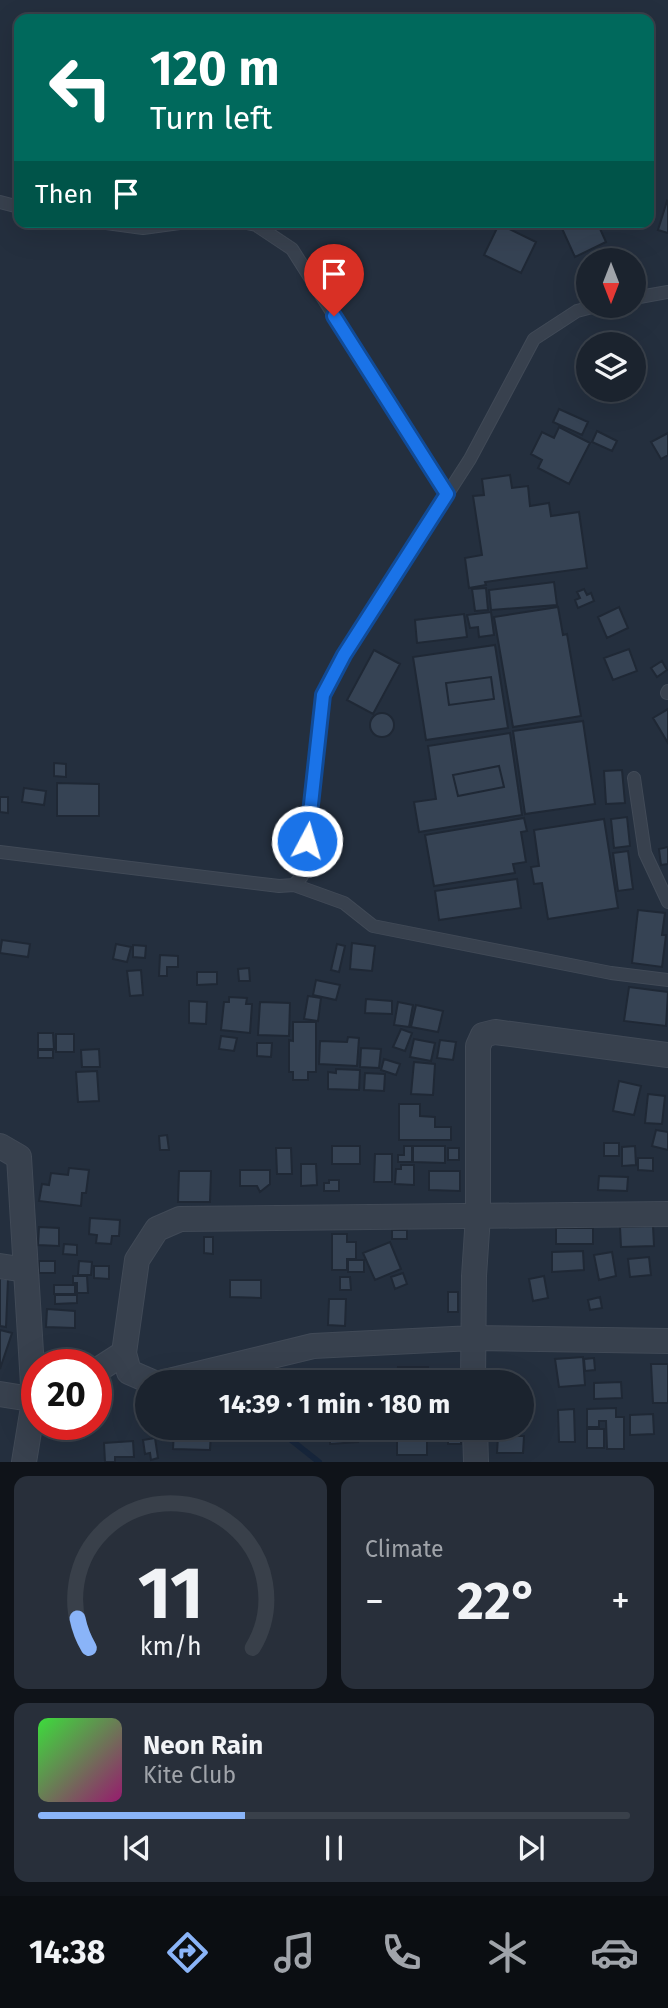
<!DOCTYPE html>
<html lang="en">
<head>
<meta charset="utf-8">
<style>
	body { margin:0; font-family:"Fira Sans",sans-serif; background:#282f3a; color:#f1f3f6; height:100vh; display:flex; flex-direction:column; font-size:26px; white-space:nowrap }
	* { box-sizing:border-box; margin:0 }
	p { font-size:23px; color:#a0a4aa }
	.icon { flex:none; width:38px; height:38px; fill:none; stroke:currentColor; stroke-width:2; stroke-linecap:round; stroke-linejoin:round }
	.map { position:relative; height:1462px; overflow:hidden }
	.drawer { display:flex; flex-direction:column; gap:14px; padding:14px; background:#0f1319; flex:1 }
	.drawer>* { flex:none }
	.guide { position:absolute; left:14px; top:14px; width:640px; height:214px; border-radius:14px; box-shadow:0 7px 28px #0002,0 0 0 2px #39404a; background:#00695c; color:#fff; overflow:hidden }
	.needle { width:46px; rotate:180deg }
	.tools { position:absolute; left:576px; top:248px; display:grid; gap:14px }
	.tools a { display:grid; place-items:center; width:70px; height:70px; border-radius:50%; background:#1b232e; box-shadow:0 7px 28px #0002,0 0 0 2px #39404a; font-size:35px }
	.speed { position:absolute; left:21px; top:1349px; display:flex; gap:14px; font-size:35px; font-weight:700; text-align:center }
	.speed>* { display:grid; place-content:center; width:91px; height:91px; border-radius:50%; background:#1b232e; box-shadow:0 7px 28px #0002,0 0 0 2px #39404a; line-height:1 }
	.speed .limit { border:10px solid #d22; background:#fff; color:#111 }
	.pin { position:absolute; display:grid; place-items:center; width:60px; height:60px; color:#fff; margin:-72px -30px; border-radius:50% 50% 50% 0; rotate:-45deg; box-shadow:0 0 7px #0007 }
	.pin .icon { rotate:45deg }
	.me { position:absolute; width:77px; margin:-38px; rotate:6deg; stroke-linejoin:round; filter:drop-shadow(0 0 5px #0008) }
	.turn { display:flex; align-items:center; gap:24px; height:147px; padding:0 21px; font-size:32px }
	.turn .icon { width:91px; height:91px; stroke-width:2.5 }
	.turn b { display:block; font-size:49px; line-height:60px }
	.then { display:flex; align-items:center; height:66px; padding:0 21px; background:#0003; gap:14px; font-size:26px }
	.big { font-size:52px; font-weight:700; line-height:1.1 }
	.drawer .tile { flex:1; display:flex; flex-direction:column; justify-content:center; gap:10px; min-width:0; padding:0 24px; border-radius:14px; background:#282f3a }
	.drawer .dial { align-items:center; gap:0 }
	.dial svg { height:182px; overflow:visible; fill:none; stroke:#39404a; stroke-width:7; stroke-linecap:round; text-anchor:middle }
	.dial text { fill:#f1f3f6; stroke:none }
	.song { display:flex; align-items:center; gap:21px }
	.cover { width:84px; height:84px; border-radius:10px; background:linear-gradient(135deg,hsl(120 70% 55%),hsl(320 70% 35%)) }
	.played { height:7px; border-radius:4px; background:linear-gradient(90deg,#8ab4f8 35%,#39404a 35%) }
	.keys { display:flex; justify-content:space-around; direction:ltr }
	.heat { display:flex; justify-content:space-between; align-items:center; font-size:38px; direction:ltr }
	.drawer .tiles { flex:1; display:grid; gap:14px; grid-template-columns:1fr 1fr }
	.tile:last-child { grid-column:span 2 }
	.trip { position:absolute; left:135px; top:1370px; width:399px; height:70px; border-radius:35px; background:#1b232e; box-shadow:0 7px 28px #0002,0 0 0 2px #39404a; font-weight:700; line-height:70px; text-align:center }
	.dock { display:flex; height:112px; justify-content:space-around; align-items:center; background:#0b0e12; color:#a0a4aa }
	.dock .icon { width:49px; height:49px }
	.dock .current { color:#8ab4f8 }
	.dock b { font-size:32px; color:#f1f3f6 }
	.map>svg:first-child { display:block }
</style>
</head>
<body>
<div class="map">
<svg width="668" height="1462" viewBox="0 0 668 1462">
	<rect width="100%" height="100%" fill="#242f3e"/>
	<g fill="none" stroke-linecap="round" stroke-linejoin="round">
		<path stroke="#17263c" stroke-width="6" d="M276 1428 319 1462"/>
	</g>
	<path fill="#364354" stroke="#1f2835" stroke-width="2" fill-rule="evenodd" d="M667 201 668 202V233L658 230Z
		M559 222H597L606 242 575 257Z
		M499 224 536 242 521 273 484 255Z
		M559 409 588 422 582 435 553 422Z
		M559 427 590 443 569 484 538 468 542 460 531 454 542 432 554 438Z
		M597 431 617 441 612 451 592 442Z
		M668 433V455L661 459 651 442Z
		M510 475 512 488 528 486 530 506 549 503 551 516 579 512 587 568 485 582 486 585 469 588 465 558 482 555 473 496 484 495 482 479Z
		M554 582 557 605 491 610 489 590Z
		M486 588 488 610 475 611 472 589Z
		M584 589 587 595 591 593 594 601 578 608 575 600 580 598 577 592Z
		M558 607 563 635 567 634 581 716 513 727 494 617Z
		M619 607 628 628 607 638 598 617Z
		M491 612 494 635 479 637 478 627 470 628 467 615Z
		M464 614 467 637 417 643 415 620Z
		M495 645 508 728 426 740 413 657ZM491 677 494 699 449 705 446 683Z
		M629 649 637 671 613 680 604 658Z
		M374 650 400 664 373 714 347 700Z
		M662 661 667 670 657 677 651 668Z
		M491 677 494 699 449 705 446 683Z
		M668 709V743L653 718Z
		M370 725a12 12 0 1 1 24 0a12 12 0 1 1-24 0Z
		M583 721 595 804 525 814 513 731Z
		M510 733 522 815 419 832 414 802 436 799 428 746ZM499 766 504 787 458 796 453 775Z
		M54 763 66 764V777L54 776Z
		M499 766 504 787 458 796 453 775Z
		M622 770 625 803 606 804 604 771Z
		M57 783 99 784V816H57Z
		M24 788 46 791 44 805 22 802Z
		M0 797H8V813L0 812Z
		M627 817 630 846 614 848 611 819Z
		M524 818 527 831 521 832 526 862 513 864 515 873 434 886 425 835Z
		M604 819 618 908 548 919 542 883 534 884 531 867 539 866 534 830Z
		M668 847V864L661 865 659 849Z
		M628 851 633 889 618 891 613 853Z
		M517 879 521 908 439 920 435 891Z
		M638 910 665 913 662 935H666L662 967 632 963Z
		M2 940 30 944 28 957 0 953Z
		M352 943 375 946 372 971 350 969Z
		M116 944 131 947 127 962 113 959Z
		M337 944 345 946 339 972 331 970Z
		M133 945 146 946 145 958 133 957Z
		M160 955 178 956V967H167V976H159Z
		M249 968 250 981H239L238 969Z
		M141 970 143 995 130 996 127 971Z
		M197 972H217V984L197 985Z
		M316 980 340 985 336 1000 313 995Z
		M629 987 668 992 666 1026 624 1021Z
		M308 996 321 998 318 1021 304 1019Z
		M229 997 247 998 246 1004H252L250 1033 221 1030 224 1002H229Z
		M366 999 392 1001V1014L365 1013Z
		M189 1001 207 1002 206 1024 189 1023Z
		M260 1002 290 1003 289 1036 258 1035Z
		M398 1002 413 1005 409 1027 394 1025Z
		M416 1005 443 1011 438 1032 411 1027Z
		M293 1022H316V1072H308V1080H293V1072H289V1040L293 1041Z
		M401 1029 412 1033 405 1051 393 1047Z
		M38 1033H53L54 1049H38Z
		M56 1034H74V1052H56Z
		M221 1036 237 1038 234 1051 219 1049Z
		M348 1037 359 1038 357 1066 319 1064 320 1041 347 1042Z
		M414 1039 435 1043 431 1061 410 1057Z
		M440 1040 456 1042 453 1060 437 1058Z
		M257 1043H272L271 1057 257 1056Z
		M361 1048 381 1049 379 1068 360 1067Z
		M99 1049 100 1067H82L81 1050Z
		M38 1050H53V1058H38Z
		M384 1059 400 1064 396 1075 381 1070Z
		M414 1062 435 1064 433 1095 411 1094Z
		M336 1069 360 1070 359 1090 328 1089V1072L336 1073Z
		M97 1071 99 1101 78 1102 76 1072Z
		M365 1073 385 1074 384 1091 364 1090Z
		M619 1081 641 1086 634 1115 613 1111Z
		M648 1094 665 1096 662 1124 645 1123Z
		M399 1104H420V1116L435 1117V1127H451V1140H399Z
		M656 1130 668 1132V1150L652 1146Z
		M167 1135 169 1150H160L159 1136Z
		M604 1143H619V1156H604Z
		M332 1146H360V1164H332Z
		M404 1146H412V1162H398V1155H404Z
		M413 1146H445V1163L413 1162Z
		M635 1146 636 1165 622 1166V1147Z
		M276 1148H291L292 1174H277Z
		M448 1148H459V1160H448Z
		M375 1154H392V1182H374Z
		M638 1158H653V1171L638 1170Z
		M301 1164H316L317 1185 301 1186Z
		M401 1165H414V1185L395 1184 396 1169H401Z
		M69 1168 89 1170 86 1193H82L81 1206 39 1201 42 1184 49 1185 51 1173 68 1175Z
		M240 1170H270V1184L260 1192 257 1186H240Z
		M179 1171H211L210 1202H178Z
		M429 1171H460V1191L429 1190Z
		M599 1176 628 1177 627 1191 598 1190Z
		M329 1180H339V1191H324V1183H329Z
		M90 1218 120 1220 119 1236H112L111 1244 96 1243 97 1235 89 1234Z
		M653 1226 654 1246 621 1247 620 1227Z
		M39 1227 59 1228V1246L38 1245Z
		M556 1228H593V1244H556Z
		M392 1230H407V1239H392Z
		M332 1234H347V1242H356V1259H347V1270H332Z
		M204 1237H213V1254L204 1253Z
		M390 1242 401 1269 375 1280 363 1253Z
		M64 1244 77 1245V1255L63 1254Z
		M583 1251 584 1270 552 1272V1252Z
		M612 1252 616 1276 599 1280 594 1255Z
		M649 1257 651 1275 630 1277 628 1259Z
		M348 1260H364V1272H348Z
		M39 1261H55V1273H39Z
		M79 1261 92 1262 91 1275H78Z
		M94 1266H109V1279L94 1278Z
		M403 1273 407 1284 395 1289 391 1277Z
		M73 1276H87L88 1293H77V1283H73Z
		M544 1276 548 1298 533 1301 529 1279Z
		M340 1277H350L351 1290H340Z
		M0 1278 8 1279 6 1327 0 1326Z
		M230 1280H261V1298L230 1297Z
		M54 1285H75V1294H54Z
		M448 1292H458V1312H448Z
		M55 1295H77V1303L55 1304Z
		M600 1297 602 1308 590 1310 588 1300Z
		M329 1299H346L345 1326 328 1325Z
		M47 1309 75 1311V1328L46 1327Z
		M0 1330 12 1333 0 1369Z
		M583 1357 585 1385 559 1387 555 1359Z
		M594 1358 595 1370 585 1371 584 1359Z
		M651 1364H668V1403H653Z
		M398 1367H428L427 1382H397Z
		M621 1382 622 1398 594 1399V1383Z
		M103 1396 105 1414 96 1415V1397Z
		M616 1408V1417H624V1449H607L606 1421H599V1427H587V1409Z
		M574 1409 575 1442H559L558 1410Z
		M653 1414 654 1434 630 1435V1415Z
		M323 1428H339L340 1434 324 1437Z
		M343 1428H355V1435H358V1442L330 1444V1438H343Z
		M374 1428H390V1441H374Z
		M397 1428H434V1440H427V1455H397Z
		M587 1429H604V1448H587Z
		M174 1431 211 1432 210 1450 173 1449Z
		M461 1431V1444H448V1432Z
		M498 1436H524L523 1453H497Z
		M155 1438 158 1458 151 1460 150 1453 145 1454 143 1440Z
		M133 1441 134 1457H115V1462H105L104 1443Z"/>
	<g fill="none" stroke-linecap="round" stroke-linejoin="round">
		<defs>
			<path id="service" d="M0 202 19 207
				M99 222 143 228 187 222
				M242 222 256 225 292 249 447 494
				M634 298 668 292
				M667 693 668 691
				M634 778 645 853 668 902
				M0 852 279 886 294 885 302 876 306 866 321 705 327 685 344 655 470 459 534 339 577 311 596 306
				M294 885 344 903 373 926 611 973 668 980"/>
			<path id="minor" d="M0 1146 19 1157 34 1401 24 1462
				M0 1266 26 1270
				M124 1353 129 1372 152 1382
				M96 1371 124 1353 137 1260 157 1229 180 1219 668 1214
				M165 1382 313 1346 473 1338 668 1341
				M473 1382 474 1276 478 1216V1046L483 1035 495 1032 668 1055
				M0 1394 37 1400
				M475 1428 476 1462"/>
		</defs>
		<use href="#service" stroke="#414a57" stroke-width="14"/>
		<use href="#minor" stroke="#414a57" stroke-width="26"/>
		<use href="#service" stroke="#38414e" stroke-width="12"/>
		<use href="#minor" stroke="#38414e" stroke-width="24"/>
	</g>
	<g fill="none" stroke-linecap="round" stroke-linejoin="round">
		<defs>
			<path id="route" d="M307 841 323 695 344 655 447 494 334 316"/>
		</defs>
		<use href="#route" stroke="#114b97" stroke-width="18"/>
		<use href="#route" stroke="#1a73e8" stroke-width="12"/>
	</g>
</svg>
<div class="tools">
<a><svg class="needle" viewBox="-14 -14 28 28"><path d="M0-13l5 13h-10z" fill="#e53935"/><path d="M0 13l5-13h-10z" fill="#a0a4aa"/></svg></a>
<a><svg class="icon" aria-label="layers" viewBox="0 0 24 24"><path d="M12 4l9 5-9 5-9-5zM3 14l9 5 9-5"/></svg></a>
</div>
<div class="speed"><div class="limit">20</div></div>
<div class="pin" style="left:334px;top:316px;background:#d93025"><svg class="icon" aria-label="arrive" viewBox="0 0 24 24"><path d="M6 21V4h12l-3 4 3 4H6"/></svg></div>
<svg class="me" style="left:307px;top:841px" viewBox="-20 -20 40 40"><circle r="17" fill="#1a73e8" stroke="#fff" stroke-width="3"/><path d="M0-11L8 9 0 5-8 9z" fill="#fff"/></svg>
<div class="trip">14:39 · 1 min · 180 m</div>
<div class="guide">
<div class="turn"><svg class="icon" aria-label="left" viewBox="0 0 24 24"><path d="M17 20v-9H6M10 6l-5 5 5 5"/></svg><div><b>120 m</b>Turn left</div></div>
<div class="then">Then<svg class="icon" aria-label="arrive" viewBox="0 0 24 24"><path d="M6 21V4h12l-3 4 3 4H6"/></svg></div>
</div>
</div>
<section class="drawer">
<div class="tiles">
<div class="tile dial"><svg viewBox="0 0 100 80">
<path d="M14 69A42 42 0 1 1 86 69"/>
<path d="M14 69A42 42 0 0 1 9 56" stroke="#8ab4f8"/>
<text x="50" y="56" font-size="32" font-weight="700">11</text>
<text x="50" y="72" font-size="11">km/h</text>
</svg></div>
<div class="tile"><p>Climate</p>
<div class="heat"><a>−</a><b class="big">22°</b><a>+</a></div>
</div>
<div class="tile">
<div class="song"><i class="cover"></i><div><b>Neon Rain</b><p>Kite Club</p></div></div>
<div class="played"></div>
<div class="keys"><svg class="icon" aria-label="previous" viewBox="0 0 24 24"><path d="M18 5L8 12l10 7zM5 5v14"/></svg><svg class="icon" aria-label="pause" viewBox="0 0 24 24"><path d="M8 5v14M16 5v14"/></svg><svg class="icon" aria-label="next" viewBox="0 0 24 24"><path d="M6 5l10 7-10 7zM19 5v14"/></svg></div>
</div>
</div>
</section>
<nav class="dock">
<b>14:38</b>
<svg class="icon current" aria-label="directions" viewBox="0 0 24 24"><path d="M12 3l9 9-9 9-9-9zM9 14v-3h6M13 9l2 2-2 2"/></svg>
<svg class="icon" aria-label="music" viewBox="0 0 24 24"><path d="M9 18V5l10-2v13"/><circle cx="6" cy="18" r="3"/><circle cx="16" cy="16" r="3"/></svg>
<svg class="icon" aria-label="phone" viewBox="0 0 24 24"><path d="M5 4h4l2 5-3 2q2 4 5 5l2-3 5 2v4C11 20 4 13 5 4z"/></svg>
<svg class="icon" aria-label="climate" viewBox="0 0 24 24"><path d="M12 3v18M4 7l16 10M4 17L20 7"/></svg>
<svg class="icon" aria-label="car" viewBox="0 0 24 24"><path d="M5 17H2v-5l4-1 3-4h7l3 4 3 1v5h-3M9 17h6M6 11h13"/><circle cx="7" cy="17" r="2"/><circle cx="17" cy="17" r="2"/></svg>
</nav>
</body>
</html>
